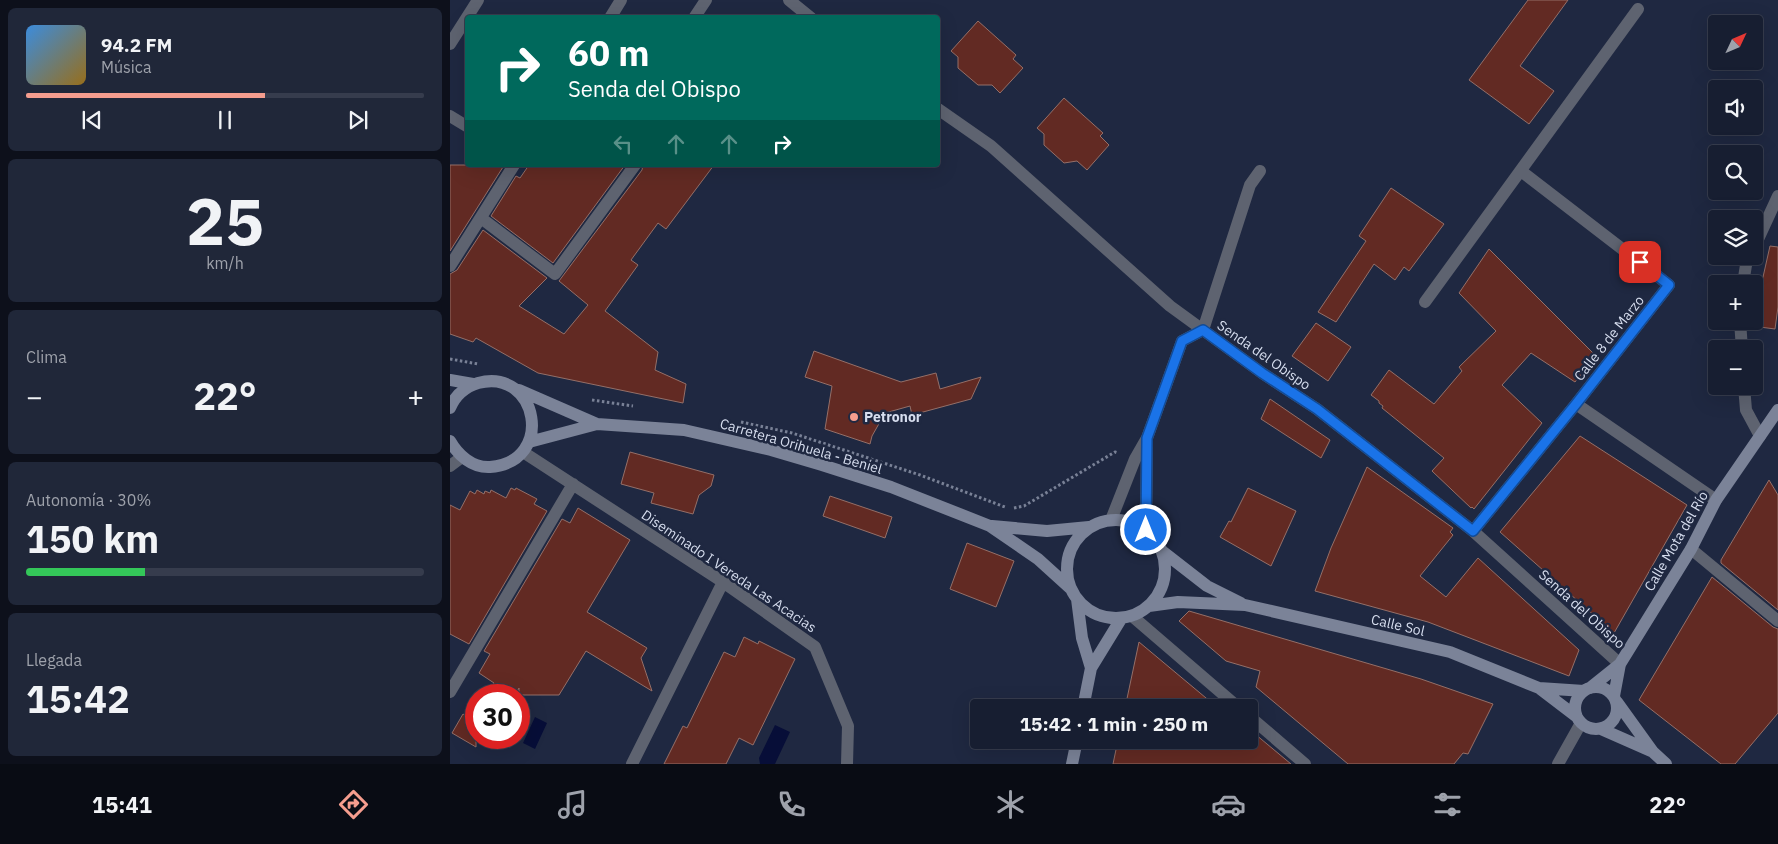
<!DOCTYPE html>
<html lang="es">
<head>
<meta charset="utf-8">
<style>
	body { margin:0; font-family:"IBM Plex Sans",sans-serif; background:#202739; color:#f1f3f6; height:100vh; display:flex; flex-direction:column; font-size:19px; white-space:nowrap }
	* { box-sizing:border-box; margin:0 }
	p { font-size:16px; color:#9ea2ab }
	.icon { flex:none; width:28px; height:28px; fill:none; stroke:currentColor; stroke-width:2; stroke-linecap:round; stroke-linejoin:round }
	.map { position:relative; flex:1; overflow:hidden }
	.drawer { display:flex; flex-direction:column; gap:8px; padding:8px; background:#0d101b; width:450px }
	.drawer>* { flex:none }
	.hud { position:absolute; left:15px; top:15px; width:475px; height:152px; border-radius:5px; box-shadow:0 5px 20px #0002,0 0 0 1px #363c4d; background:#00695c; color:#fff; overflow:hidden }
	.needle { width:32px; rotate:46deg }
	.fabs { position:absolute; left:1258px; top:15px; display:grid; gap:10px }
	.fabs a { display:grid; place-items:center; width:55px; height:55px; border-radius:5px; background:#171e31; box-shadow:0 5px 20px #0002,0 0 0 1px #363c4d; font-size:25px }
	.speed { position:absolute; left:15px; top:684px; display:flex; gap:10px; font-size:25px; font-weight:700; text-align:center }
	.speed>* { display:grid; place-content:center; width:65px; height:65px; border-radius:50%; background:#171e31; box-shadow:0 5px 20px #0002,0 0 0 1px #363c4d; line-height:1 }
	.speed .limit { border:8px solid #d22; background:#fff; color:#111 }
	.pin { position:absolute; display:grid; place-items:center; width:42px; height:42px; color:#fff; margin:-21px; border-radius:10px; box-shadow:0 2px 8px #0006 }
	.me { position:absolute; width:55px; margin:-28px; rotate:0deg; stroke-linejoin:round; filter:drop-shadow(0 0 4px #0008) }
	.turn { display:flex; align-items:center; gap:18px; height:105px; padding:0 20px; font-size:22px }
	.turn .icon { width:65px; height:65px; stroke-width:2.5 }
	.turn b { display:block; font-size:35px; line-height:42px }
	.lanes { display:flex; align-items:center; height:48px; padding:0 20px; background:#0003; justify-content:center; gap:25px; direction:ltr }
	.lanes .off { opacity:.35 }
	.big { font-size:38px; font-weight:700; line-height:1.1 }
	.drawer .card { flex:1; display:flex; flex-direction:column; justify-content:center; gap:8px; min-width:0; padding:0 18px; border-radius:8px; background:#202739 }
	.drawer .dial { align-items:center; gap:0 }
	.dial b { font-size:65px; line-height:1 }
	.song { display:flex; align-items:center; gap:15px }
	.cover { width:60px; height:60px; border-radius:8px; background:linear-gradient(135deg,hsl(210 70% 55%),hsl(40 70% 35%)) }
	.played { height:5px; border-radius:2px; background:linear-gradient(90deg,#f59d8e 60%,#363c4d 60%) }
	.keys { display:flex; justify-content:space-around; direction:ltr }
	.heat { display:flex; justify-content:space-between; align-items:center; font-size:28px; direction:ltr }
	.charge { height:8px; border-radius:4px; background:linear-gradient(90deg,#34c759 30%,#363c4d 0) }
	.trip { position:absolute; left:520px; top:699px; width:288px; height:50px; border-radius:5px; background:#171e31; box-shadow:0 5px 20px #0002,0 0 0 1px #363c4d; font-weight:700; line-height:50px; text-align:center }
	.tab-bar { display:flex; height:80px; justify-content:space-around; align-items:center; background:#090c14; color:#9ea2ab }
	.tab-bar .icon { width:35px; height:35px }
	.tab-bar .current { color:#f59d8e }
	.tab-bar b { font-size:22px; color:#f1f3f6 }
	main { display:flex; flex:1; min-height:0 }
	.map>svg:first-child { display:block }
</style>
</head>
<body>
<main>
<section class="drawer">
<div class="card">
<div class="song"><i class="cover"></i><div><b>94.2 FM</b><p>Música</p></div></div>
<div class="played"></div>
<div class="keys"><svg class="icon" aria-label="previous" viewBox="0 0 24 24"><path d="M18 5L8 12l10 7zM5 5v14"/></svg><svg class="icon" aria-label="pause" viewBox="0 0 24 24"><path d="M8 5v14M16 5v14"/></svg><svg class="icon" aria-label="next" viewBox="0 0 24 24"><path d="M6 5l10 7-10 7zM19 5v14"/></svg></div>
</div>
<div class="card dial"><b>25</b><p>km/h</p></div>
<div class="card"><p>Clima</p>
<div class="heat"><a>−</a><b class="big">22°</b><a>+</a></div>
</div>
<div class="card"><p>Autonomía · 30%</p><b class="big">150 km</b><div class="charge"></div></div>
<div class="card"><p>Llegada</p><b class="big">15:42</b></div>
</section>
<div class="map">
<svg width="1328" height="764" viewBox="0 0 1328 764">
	<rect width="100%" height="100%" fill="#1f2841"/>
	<path fill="#070e38" d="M85 717 97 723 85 749 73 743Z
		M325 725 340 732 325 764H310L309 758Z"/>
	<path fill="#622a23" stroke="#946f68" d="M1078 0H1118L1070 66 1104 91 1079 124 1019 80Z
		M528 21 566 55 563 59 573 68 550 93 542 85H528L508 68V57L501 51Z
		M614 98 653 133 650 136 659 145 637 170 627 161 614 163 594 145V134L587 128Z
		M0 165H49L53 167 0 251Z
		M79 165H175L103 263 41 216 66 176 70 178Z
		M193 165H264L216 229 208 223 181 260 188 265 155 311 208 352 205 370 236 384 233 403 88 373 26 338 23 342 0 334V274L7 270 33 230 97 278 69 306 114 334 138 305 109 281 192 170Z
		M941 188 994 224 959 271 954 267 945 280 924 264 886 322 868 312 916 241 909 236Z
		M1320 246 1328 247V307L1325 329 1302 326Z
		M1039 249 1146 356 1125 382 1081 353 1052 385 1092 423 1024 509 1022 507 1021 508 982 471 994 458 932 408 933 406 929 403V401L921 395 939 370 984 404 1012 371 1009 367 1046 331 1009 293Z
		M866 323 901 347 878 381 842 356Z
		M364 351 451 382 486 373 490 389 531 377 521 399 462 415 460 406 435 413 422 436 420 444 375 429 382 386 355 377Z
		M820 399 880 440 871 458 811 419Z
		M1130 436 1237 505 1164 633 1050 532Z
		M180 452 264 475 261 486 249 495 243 514 201 503 204 493 171 484Z
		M917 467 1003 528 1000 532 1003 535 970 576 996 597 1028 558 1129 650 1119 676 978 622 865 591 881 548Z
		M1319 480 1328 495V610L1271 563V560Z
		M61 488 65 490 66 488 87 499 84 504 97 511 19 644 0 634V505L10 510 20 491 25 494 27 490 34 494 35 491 40 493 41 490 56 498Z
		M798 488 846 511 821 566 770 537 779 521 781 522Z
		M380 496 442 517 435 538 373 516Z
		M128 508 180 540 137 612 197 648 191 658 202 691 136 651 109 695H69V688L65 695H37L44 683 29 673 40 654 34 651 112 519 120 523Z
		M517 543 564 561 546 607 500 589Z
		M1262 577 1323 627 1328 629V713L1285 764H1271L1189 700Z
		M739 611 971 679 1043 704 1018 754 1013 753 1004 764H898L806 687 810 671 776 661 729 621Z
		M294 637 308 644 309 641 345 659 303 745 289 738 276 764H214L233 726 237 728 274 652 285 657Z
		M689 642 768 708H675Z
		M13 714 26 722V747L2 733Z
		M799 729 841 764H663L668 740H799Z"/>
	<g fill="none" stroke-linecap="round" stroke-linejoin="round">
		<path stroke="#798196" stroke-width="3" stroke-dasharray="2.5 2.5" stroke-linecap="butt" d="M0 359 28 364
			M142 400 183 406
			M291 422 342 433 470 475 555 507
			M564 508 574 506 665 452 668 453"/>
		<path stroke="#5e6370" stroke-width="12" d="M339 0 361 18
			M160 18 171 0
			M244 18 256 0
			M0 44 28 0
			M488 109 541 146 720 306 812 373 867 409 1023 531 1170 664
			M0 116 18 127
			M31 218 105 274 185 165
			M1304 248 1328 196
			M0 266 64 165
			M1293 284 1296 265 1300 256
			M975 302 1188 9
			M1290 321 1292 349
			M1294 386 1296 410 1310 436
			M1126 404 1266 500
			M73 452 273 582 365 647 398 726 397 764
			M0 466 12 457
			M661 520 685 459 697 438 732 341 753 330 800 185 810 171
			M696 530 697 438
			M1023 531 1126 404 1219 285 1071 171
			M1241 549 1328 621
			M682 616 789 708
			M0 692 123 484
			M799 716 855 764
			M182 764 273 582
			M1108 764 1131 723"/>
		<path stroke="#7b8398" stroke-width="12" d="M0 380 23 384
			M69 390 147 424
			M0 408C5 396 15 387 28 383 88 367 106 462 40 467 22 468 8 455 0 441
			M79 442 147 424 234 430 321 450 372 465 441 487 540 526 588 559 620 588
			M617 569a49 49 0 1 1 98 0a49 49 0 1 1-98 0Z
			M542 526 597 531 639 527
			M712 551 757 586 791 603
			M627 599 632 638 641 668
			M699 606 728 602 795 605 1000 652 1089 688 1127 717
			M1125 708a21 21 0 1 1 42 0a21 21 0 1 1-42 0Z
			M1089 688 1134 691
			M1140 688 1170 664 1241 549 1266 500 1328 410
			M1164 696 1170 664
			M1167 702 1203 752 1216 764
			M633 708 641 668 671 619
			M1151 729 1201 751
			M622 764 627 740"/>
	</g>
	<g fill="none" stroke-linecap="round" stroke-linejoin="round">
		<defs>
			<path id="route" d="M696 530 697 438 732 341 753 330 812 373 867 409 1023 531 1126 404 1219 285 1190 262"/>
		</defs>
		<use href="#route" stroke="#114b97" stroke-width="12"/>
		<use href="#route" stroke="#1a73e8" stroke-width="9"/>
	</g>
	<circle fill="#f59d8e" stroke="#1f2841" stroke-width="2" cx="404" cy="417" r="5"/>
	<g text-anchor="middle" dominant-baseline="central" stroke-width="5" stroke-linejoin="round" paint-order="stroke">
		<g font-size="14" fill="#d6ddee" stroke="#1f2841">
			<text transform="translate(1159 338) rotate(-52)">Calle 8 de Marzo</text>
			<text transform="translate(814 355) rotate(35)">Senda del Obispo</text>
			<text transform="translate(351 446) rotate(16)">Carretera Orihuela - Beniel</text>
			<text transform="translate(1226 541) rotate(-60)">Calle Mota del Río</text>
			<text transform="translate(279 571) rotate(34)">Diseminado I Vereda Las Acacias</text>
			<text transform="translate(1132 609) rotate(42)">Senda del Obispo</text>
			<text transform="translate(948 625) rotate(13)">Calle Sol</text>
		</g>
		<g font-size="14" font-weight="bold" fill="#d6ddee" stroke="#1f2841" text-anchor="start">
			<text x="414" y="417">Petronor</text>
		</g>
	</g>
</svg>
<div class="fabs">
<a><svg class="needle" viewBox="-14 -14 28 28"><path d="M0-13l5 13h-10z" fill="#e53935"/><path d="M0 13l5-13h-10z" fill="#9ea2ab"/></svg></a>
<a><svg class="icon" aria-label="sound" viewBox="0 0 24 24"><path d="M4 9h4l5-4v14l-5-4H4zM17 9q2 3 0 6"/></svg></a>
<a><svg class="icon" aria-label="search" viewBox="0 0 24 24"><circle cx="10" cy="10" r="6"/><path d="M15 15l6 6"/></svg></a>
<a><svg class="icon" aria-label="layers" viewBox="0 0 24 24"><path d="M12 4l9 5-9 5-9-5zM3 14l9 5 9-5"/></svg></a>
<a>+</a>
<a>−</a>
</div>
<div class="speed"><div class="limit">30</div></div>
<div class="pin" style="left:1190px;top:262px;background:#d93025"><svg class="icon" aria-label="arrive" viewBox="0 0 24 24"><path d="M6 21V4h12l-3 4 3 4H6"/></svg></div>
<svg class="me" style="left:696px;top:530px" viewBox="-20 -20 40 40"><circle r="17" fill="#1a73e8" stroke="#fff" stroke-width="3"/><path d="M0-11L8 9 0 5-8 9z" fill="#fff"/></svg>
<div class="trip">15:42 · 1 min · 250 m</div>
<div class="hud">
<div class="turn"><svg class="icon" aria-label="right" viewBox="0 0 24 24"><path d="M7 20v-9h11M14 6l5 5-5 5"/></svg><div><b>60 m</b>Senda del Obispo</div></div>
<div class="lanes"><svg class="icon off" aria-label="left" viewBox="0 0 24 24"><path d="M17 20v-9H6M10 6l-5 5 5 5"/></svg><svg class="icon off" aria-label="ahead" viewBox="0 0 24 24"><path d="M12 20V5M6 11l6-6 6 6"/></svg><svg class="icon off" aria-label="ahead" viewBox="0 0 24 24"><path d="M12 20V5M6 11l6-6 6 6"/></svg><svg class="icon" aria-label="right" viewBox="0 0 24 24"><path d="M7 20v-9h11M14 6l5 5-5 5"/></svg></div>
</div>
</div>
</main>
<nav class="tab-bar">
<b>15:41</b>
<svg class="icon current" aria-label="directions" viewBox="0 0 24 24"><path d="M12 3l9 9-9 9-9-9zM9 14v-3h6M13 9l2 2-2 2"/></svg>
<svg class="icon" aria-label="music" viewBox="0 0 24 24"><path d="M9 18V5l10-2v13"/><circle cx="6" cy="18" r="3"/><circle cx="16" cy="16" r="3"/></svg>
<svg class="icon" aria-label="phone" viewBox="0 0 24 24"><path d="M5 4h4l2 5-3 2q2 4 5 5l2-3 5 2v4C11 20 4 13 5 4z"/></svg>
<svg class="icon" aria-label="climate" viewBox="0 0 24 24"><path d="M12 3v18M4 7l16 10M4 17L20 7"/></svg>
<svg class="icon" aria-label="car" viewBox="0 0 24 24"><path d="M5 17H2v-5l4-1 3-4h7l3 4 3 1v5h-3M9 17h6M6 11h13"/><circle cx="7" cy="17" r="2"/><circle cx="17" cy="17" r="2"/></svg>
<svg class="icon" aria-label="filters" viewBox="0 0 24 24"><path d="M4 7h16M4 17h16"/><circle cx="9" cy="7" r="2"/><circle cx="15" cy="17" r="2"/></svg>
<b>22°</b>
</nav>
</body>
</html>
